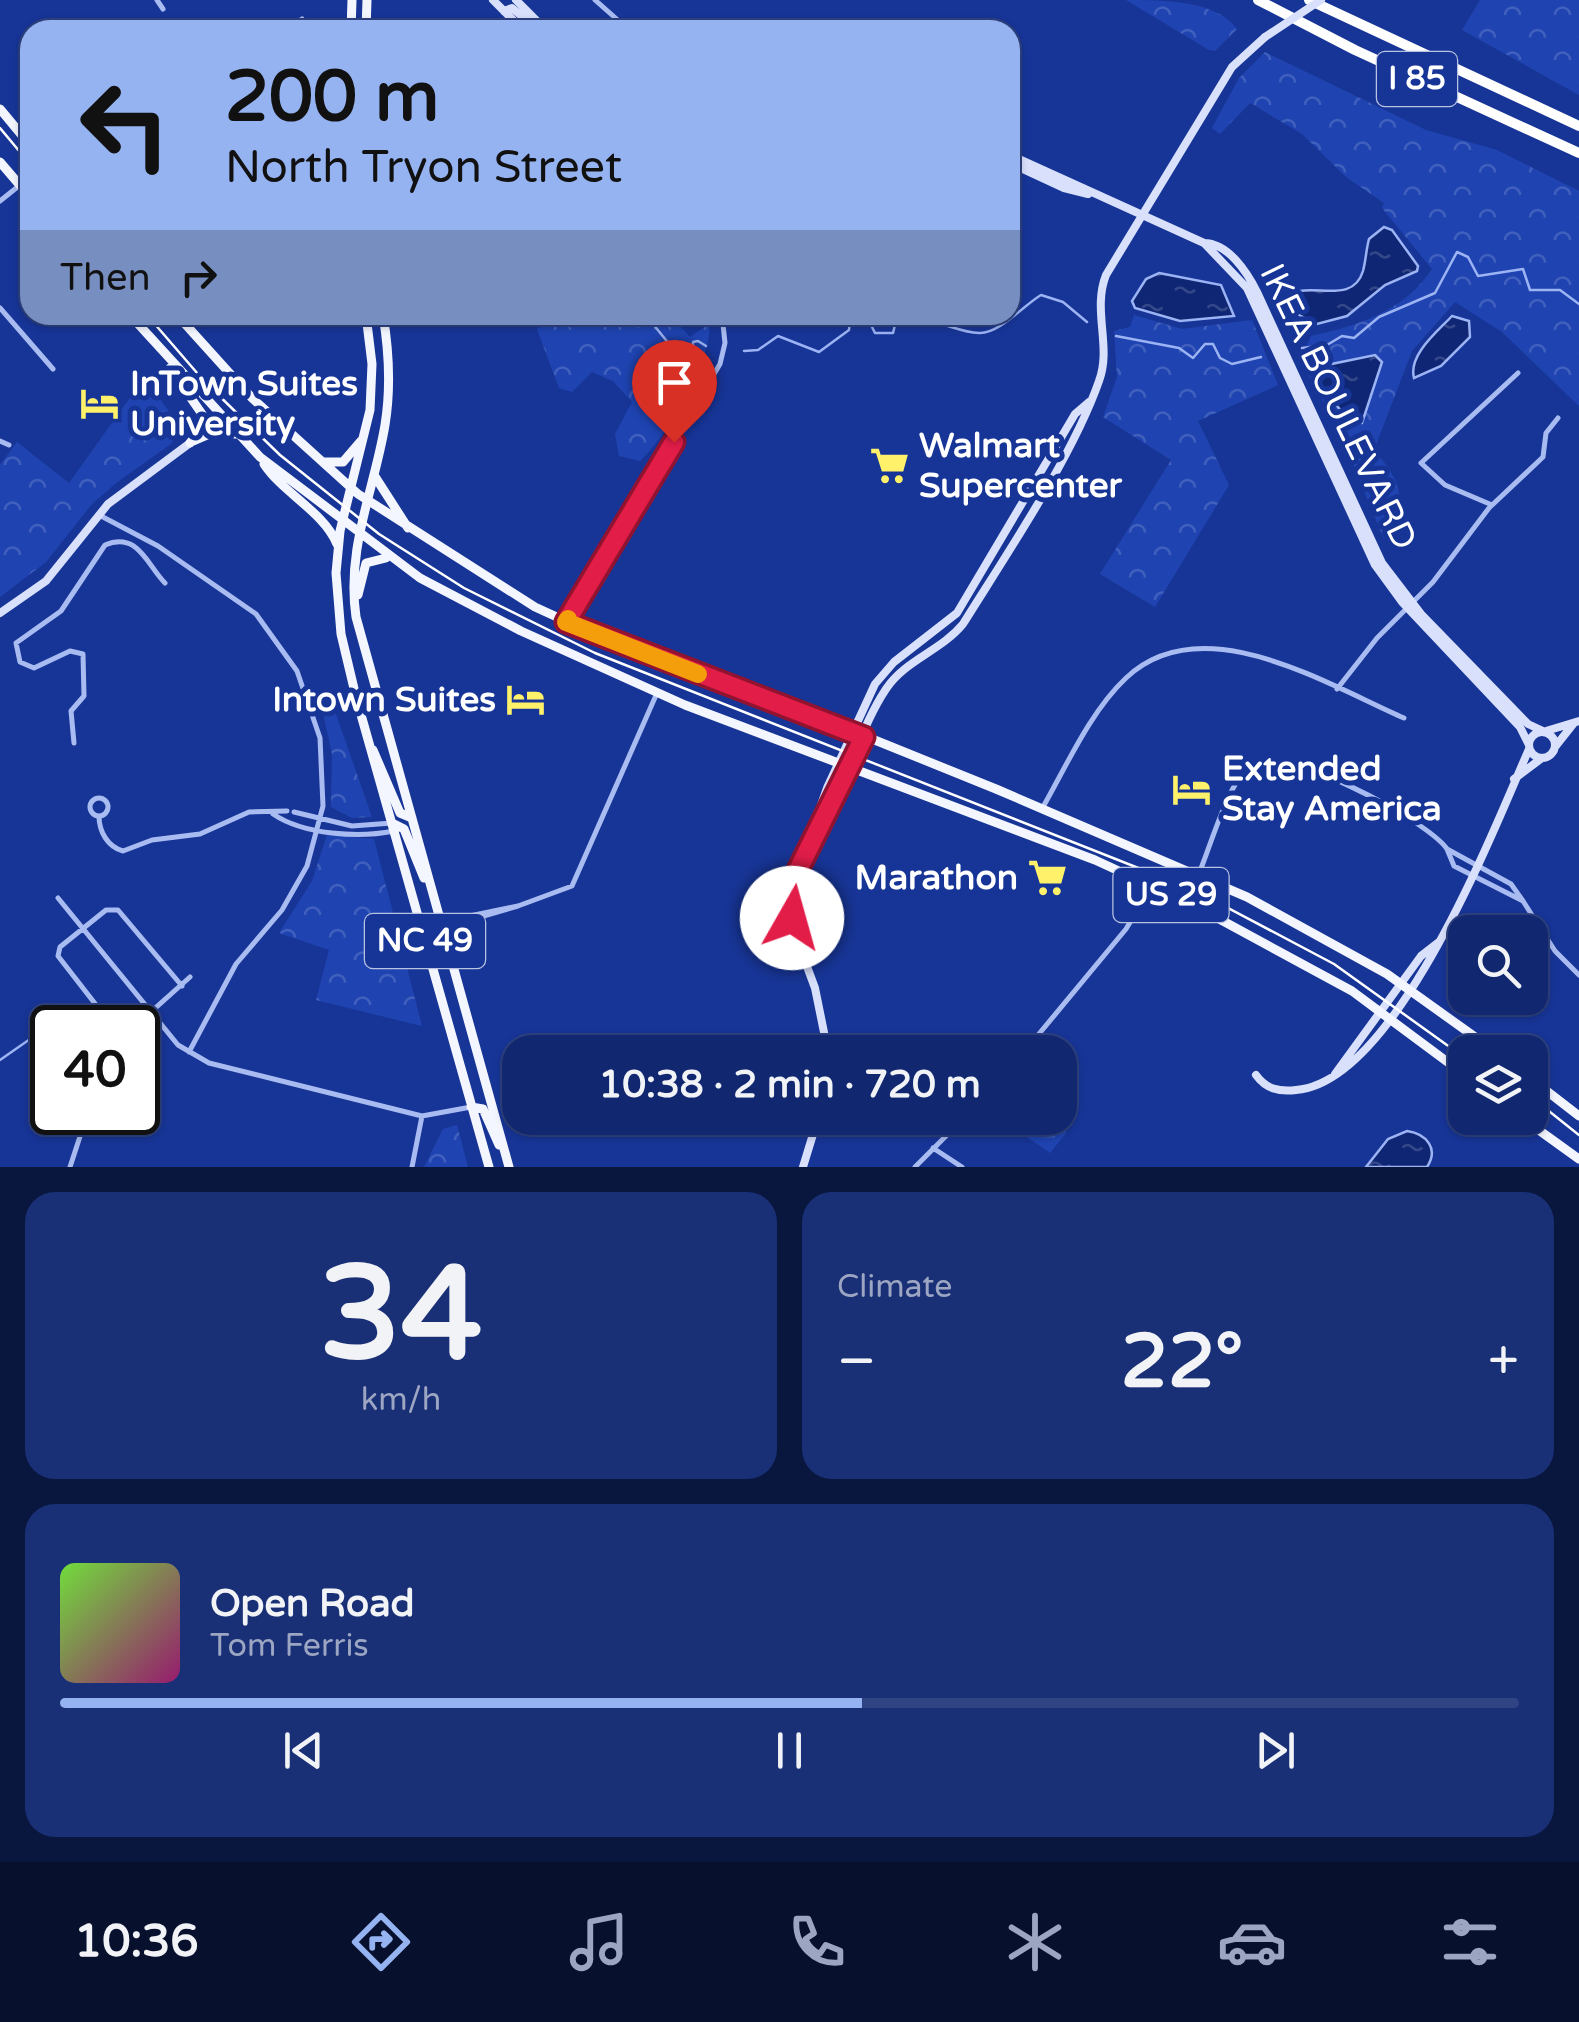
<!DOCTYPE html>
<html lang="en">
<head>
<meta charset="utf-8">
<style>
	body { margin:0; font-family:"Varela Round",sans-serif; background:#1a3076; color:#f1f3f6; height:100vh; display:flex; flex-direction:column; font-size:38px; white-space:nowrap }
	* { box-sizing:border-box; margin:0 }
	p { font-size:32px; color:#9ca6c3 }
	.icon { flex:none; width:55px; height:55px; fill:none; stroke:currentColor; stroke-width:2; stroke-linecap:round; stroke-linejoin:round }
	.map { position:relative; height:1167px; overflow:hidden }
	.side { display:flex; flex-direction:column; gap:25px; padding:25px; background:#09163e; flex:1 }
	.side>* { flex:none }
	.banner { position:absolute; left:20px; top:20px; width:1000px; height:305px; border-radius:30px; box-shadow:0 2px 8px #0004,0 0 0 2px #304484; background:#95b2f1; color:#111; overflow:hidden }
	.controls { position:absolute; left:1448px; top:915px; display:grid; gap:20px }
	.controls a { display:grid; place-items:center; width:100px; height:100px; border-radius:20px; background:#112871; box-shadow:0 2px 8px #0004,0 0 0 2px #304484; font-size:50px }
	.speed { position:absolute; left:30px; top:1005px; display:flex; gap:20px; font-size:50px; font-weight:700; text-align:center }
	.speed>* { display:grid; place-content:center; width:130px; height:130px; border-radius:50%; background:#112871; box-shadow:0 2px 8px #0004,0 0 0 2px #304484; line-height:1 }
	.speed .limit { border:5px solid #111; border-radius:15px; background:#fff; color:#111 }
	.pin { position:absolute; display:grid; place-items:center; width:85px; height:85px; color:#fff; margin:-102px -42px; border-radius:50% 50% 50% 0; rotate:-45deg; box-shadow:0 0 10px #0007 }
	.pin .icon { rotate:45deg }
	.me { position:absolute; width:110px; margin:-55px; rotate:7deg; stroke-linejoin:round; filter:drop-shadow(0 0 8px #0008) }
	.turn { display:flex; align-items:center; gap:35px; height:210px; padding:0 40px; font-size:45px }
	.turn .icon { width:130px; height:130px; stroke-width:2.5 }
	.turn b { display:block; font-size:70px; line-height:85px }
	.then { display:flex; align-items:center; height:95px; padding:0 40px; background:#0003; gap:20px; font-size:38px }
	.big { font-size:75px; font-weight:700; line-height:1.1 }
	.side .card { flex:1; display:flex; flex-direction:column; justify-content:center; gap:15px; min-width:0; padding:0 35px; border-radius:30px; background:#1a3076 }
	.side .dial { align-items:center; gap:0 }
	.dial b { font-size:130px; line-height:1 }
	.song { display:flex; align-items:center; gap:30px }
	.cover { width:120px; height:120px; border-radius:15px; background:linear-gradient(135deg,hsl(100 70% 55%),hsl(320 70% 35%)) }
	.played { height:10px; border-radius:5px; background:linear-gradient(90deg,#95b2f1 55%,#304484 55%) }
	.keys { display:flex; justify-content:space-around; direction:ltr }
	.heat { display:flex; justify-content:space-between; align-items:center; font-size:55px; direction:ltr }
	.side .tiles { flex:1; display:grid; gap:25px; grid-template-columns:1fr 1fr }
	.card:last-child { grid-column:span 2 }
	.trip { position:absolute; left:502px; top:1035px; width:575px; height:100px; border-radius:30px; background:#112871; box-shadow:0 2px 8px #0004,0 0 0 2px #304484; font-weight:700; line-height:100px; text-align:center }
	.tabs { display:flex; height:160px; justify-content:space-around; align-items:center; background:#07102d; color:#9ca6c3 }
	.tabs .icon { width:70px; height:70px }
	.tabs .on { color:#95b2f1 }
	.tabs b { font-size:45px; color:#f1f3f6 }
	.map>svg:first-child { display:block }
</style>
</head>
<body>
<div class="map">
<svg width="1579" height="1167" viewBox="0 0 1579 1167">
	<defs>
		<pattern id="forest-crowns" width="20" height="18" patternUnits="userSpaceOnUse" patternTransform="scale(2.5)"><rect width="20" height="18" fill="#1f44b1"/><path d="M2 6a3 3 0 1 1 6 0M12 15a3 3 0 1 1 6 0" fill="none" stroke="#4160bd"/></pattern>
		<pattern id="cemetery-stones" width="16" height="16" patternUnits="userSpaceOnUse" patternTransform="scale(2.5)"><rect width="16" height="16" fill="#1f44b1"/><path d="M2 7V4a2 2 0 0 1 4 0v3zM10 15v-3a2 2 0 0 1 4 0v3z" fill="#4160bd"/></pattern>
		<pattern id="water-ripples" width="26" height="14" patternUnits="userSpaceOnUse" patternTransform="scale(2.5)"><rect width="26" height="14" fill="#0f2674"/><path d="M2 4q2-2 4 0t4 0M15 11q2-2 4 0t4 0" fill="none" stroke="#334789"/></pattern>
	</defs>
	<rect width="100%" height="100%" fill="#173597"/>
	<path fill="url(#forest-crowns)" d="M1126 0C1163 0 1216 0 1237 29L1215 51 1209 50Z
		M1480 0H1579V95L1462 30Z
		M1265 52 1426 130 1497 150 1579 191V406L1502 332 1455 302 1412 351 1374 450C1404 485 1404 495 1391 539H1384L1340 433 1300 360 1311 336C1357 326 1405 311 1432 269L1382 208 1384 203 1346 177 1302 134 1250 103 1220 134 1212 128 1239 78Z
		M555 315H670L690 337 709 324C714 357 665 439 640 461L619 456 615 434 632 402 613 381 592 372 572 392 559 388 537 329Z
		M1134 315 1182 329 1252 320 1278 385 1198 421 1229 485 1155 607 1100 574 1171 460 1103 417 1117 377 1114 331 1130 327Z
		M144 378 177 422V434L171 444 116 483 92 504 46 562 0 597V465L17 442 69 483Z
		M331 700 372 817 352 818 331 807 332 754 321 703Z
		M327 835 374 839 422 1026 316 1000 329 950 279 933 312 881Z
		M457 1125 468 1167H424L443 1129Z"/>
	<path fill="url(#cemetery-stones)" d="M1000 1118H1047L1067 1132 1050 1153Z"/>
	<path fill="url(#water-ripples)" stroke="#9cb3f4" stroke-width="2.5" d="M1384 227 1392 230 1418 266 1417 271 1385 285 1347 316 1317 324 1295 313 1292 302 1300 291C1322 287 1354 301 1363 271 1366 260 1366 250 1369 239Z
		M1159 273 1221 285 1234 316 1180 321 1135 308 1132 301 1146 279Z
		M1452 316 1469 321 1470 337 1441 366 1414 378C1408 355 1437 332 1452 316Z
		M1375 355 1382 362 1362 423 1352 422 1322 390 1317 372 1322 366Z
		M1407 1131C1427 1134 1439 1149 1427 1167H1366L1388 1139Z"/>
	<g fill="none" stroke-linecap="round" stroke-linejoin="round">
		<path stroke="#9cb3f4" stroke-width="2.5" d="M601 315 638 326 653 324 674 350 693 351V342L698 341 706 346
			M1116 336 1179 348 1193 358 1205 344H1213L1220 358 1232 364 1261 357
			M1302 348 1327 345 1342 336 1354 338 1379 317 1435 293 1457 252 1468 257 1478 276 1523 269 1530 290H1560L1579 304
			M744 351 758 350 778 336 819 352 849 330 850 319 867 317 875 333H893L897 317 903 315 915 322C942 319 955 332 979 333 999 334 1024 305 1041 295L1063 302 1087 322
			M0 1060 33 1037"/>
		<path stroke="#a9bcf1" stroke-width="5" d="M157 0 163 9
			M595 0 629 30
			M285 30 302 19
			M0 201 20 185
			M0 308 53 369
			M0 441 9 445
			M1492 505 1445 485 1421 463 1518 373
			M101 516 158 546 256 614 297 671 320 738 323 806 307 866 282 910 236 964 189 1052
			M568 620 720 364 725 343 722 315
			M1337 689 1377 638 1433 582 1489 508 1543 457 1546 433 1558 418
			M74 743 71 711 84 696 83 654 70 651 34 668 20 662 16 643 61 611 105 545C138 531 147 565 165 583
			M90 807a9 9 0 1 1 18 0a9 9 0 1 1-18 0Z
			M1043 807C1067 765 1090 712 1126 678 1202 606 1326 684 1404 718
			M294 812 352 826 392 823
			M273 814C304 835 359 838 394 831
			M99 816C99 832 108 847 123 851L152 840 200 834 249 812 287 811
			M1447 849 1511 884 1523 901 1454 866Z
			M1198 876C1210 848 1228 783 1250 765 1279 741 1427 820 1447 849
			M58 898 178 1045 209 1063 422 1116 471 1107
			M1523 901 1555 951 1579 975
			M518 906 572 886 657 693
			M441 922 518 906 442 928
			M114 1028 58 956 60 947 106 910H118L182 986
			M133 1028 190 977
			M1024 1052 1126 929 1152 886
			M138 1057 157 1081
			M110 1112 130 1119
			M933 1148 962 1167
			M70 1167 88 1112
			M412 1167 422 1116
			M915 1167 964 1118"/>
		<path stroke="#d8e0fc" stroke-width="8" d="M493 0 523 30
			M516 0 546 30
			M504 11 512 8 538 30
			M1010 155 1204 243C1228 243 1247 272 1257 292L1382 563 1421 614 1528 724 1543 731
			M1010 163 1064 188 1088 194
			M1204 243 1247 288 1375 565 1402 602 1520 727 1529 745
			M0 613 46 581 108 504 190 443
			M1546 731 1579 721
			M1529 745a13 13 0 1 1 26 0a13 13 0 1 1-26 0Z
			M1555 747 1574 723
			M1514 779 1542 758
			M818 822C849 782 858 731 886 689 905 660 941 651 963 624 1006 555 1073 456 1099 381 1112 347 1092 310 1106 275L1232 67 1265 37
			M828 1052 815 988 796 937 792 904 796 876 827 788 875 684 894 662 957 613 1075 414 1089 402
			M1335 1074 1421 956 1439 942
			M1256 1075C1266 1089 1279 1092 1296 1090 1396 1082 1493 831 1529 749
			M803 1167 818 1118"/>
		<path stroke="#f4f6ff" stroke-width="9" d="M351 30 352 0
			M366 30 367 0
			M0 109 30 145
			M0 162 30 197
			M130 315 260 457 420 578 521 631 685 705 1095 860 1199 908 1352 991 1465 1075
			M177 315 252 398 358 494 535 607 631 651 835 724 996 789 1247 897 1387 974 1496 1052
			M366 315 372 364 370 410 340 531 336 573 341 634 356 697 489 1167
			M383 315C389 351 391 388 385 425 374 491 346 548 356 617L509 1167
			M170 368 202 414 200 431 190 443
			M193 441 216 431 235 434
			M323 462H343L361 441
			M264 464C283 493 324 512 337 544
			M374 475 408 528
			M358 595 366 563 386 558
			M373 750 400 813 412 818
			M392 823 404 829 424 878
			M1530 1078 1579 1116
			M471 1107 483 1109 499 1145
			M1522 1118 1579 1159"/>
		<path stroke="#fff" stroke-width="10" d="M1258 0 1355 50 1579 153
			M1309 0 1579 126"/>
		<path stroke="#fff" stroke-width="2.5" d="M0 128 30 164
			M147 315 204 381 280 455 379 534 464 588 595 653 1194 890 1334 964 1465 1058
			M1530 1096 1579 1135"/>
		<path stroke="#d8e0fc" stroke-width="8" d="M1265 37 1321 0"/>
	</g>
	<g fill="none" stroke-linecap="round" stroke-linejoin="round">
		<defs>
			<path id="route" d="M674 442 566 622 864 737 798 870 792 918"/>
		</defs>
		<use href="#route" stroke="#92132f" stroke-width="25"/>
		<use href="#route" stroke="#e11d48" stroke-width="18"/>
		<path stroke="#f59e0b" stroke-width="18" d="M568 619 566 622 698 674"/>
	</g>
	<defs>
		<symbol id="hotel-bare" viewBox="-9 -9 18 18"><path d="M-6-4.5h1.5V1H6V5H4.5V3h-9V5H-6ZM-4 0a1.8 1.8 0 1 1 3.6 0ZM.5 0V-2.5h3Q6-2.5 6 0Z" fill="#fff26a" stroke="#173597" stroke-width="2.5" paint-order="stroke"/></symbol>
		<symbol id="supermarket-bare" viewBox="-9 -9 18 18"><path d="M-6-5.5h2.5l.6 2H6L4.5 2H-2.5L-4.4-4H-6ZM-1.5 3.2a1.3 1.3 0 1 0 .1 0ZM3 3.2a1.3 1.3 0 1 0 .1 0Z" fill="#fff26a" stroke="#173597" stroke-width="2.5" paint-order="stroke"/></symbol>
	</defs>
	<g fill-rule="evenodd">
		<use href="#hotel-bare" x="72" y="376" width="55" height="55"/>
		<use href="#supermarket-bare" x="862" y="438" width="55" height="55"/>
		<use href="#hotel-bare" x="498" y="672" width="55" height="55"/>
		<use href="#hotel-bare" x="1164" y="762" width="55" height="55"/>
		<use href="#supermarket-bare" x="1020" y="850" width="55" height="55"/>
	</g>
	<g text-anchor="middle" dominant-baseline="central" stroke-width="10" stroke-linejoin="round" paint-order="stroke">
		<g fill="#173597" stroke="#b9c2e0" stroke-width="2.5">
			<rect x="1377" y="52" width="80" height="54" rx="8"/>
			<rect x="1113.5" y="868" width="115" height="54" rx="8"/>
			<rect x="365" y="914" width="120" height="54" rx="8"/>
		</g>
		<g font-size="32" font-weight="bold" fill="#fff">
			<text x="1417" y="79">I 85</text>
			<text x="1171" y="895">US 29</text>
			<text x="425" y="941">NC 49</text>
		</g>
		<g font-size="35" font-weight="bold" fill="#fff" stroke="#173597" text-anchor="start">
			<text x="130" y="384">InTown Suites<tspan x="130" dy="40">University</tspan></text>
			<text x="919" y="446">Walmart<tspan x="919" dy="40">Supercenter</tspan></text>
			<text x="496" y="700" text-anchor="end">Intown Suites</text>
			<text x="1222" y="769">Extended<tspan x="1222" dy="40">Stay America</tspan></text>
			<text x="1018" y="878" text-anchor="end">Marathon</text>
		</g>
		<g font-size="35" fill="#fff" stroke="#173597">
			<text transform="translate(1338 407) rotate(64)">IKEA BOULEVARD</text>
		</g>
	</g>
</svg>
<div class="controls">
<a><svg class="icon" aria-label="search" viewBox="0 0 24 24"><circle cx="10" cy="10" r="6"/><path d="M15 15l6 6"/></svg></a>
<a><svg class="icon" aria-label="layers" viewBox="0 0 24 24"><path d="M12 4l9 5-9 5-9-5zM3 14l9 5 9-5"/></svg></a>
</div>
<div class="speed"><div class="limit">40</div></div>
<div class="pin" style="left:674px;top:442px;background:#d93025"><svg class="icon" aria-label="arrive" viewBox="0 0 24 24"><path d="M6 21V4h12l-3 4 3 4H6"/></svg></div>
<svg class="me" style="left:792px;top:918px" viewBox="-20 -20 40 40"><circle r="19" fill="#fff"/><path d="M0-13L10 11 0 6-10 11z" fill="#e11d48"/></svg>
<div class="trip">10:38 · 2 min · 720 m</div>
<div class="banner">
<div class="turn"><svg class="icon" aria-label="left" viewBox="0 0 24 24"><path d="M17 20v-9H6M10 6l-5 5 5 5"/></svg><div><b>200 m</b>North Tryon Street</div></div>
<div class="then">Then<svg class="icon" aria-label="right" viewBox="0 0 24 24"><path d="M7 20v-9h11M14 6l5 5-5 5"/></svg></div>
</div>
</div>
<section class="side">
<div class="tiles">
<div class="card dial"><b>34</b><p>km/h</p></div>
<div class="card"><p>Climate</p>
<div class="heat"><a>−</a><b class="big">22°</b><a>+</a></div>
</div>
<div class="card">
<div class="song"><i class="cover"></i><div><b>Open Road</b><p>Tom Ferris</p></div></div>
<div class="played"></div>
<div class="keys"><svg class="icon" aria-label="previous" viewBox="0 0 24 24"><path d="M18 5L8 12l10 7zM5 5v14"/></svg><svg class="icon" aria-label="pause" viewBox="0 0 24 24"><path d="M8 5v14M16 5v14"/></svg><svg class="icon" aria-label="next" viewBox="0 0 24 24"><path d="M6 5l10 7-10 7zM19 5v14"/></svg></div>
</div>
</div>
</section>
<nav class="tabs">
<b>10:36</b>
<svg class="icon on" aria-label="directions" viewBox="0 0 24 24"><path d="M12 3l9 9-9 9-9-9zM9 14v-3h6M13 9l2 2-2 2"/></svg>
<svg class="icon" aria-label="music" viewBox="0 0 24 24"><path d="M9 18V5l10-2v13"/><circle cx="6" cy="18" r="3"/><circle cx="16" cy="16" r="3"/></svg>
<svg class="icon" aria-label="phone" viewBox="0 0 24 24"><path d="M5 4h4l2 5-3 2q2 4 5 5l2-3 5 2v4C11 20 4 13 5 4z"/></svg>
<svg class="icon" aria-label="climate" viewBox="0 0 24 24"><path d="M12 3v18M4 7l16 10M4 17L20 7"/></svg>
<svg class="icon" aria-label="car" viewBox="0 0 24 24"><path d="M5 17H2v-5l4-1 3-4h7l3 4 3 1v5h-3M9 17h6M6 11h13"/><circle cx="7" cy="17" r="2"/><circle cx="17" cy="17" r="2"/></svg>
<svg class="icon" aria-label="filters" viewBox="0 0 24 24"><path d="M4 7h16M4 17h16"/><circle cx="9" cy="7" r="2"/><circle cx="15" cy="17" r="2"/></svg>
</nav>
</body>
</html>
